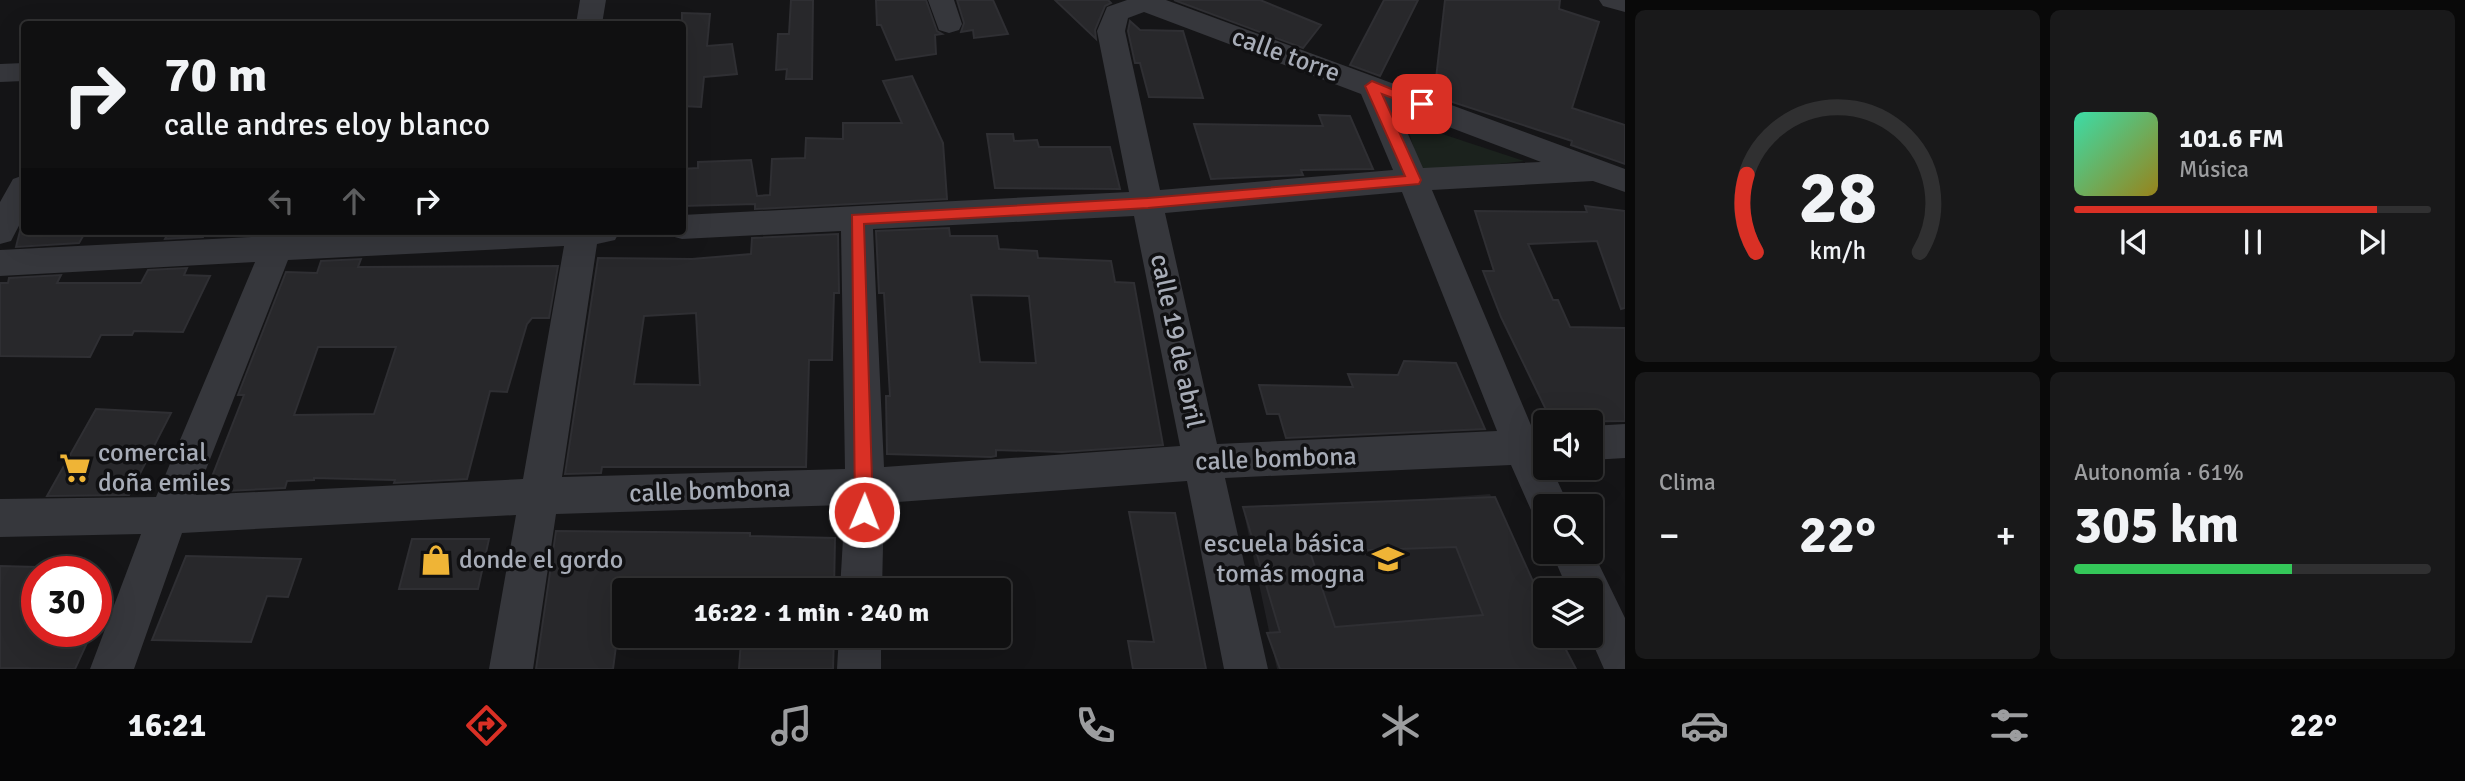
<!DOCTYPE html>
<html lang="es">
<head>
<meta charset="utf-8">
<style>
	body { margin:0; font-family:Signika,sans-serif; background:#19191a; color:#f1f3f6; height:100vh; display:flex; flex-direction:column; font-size:26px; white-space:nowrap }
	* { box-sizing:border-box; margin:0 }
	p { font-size:23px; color:#9c9d9f }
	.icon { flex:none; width:38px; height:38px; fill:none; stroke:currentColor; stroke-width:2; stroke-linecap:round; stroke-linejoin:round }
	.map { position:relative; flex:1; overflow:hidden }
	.panel { display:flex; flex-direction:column; gap:10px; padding:10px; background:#090909; width:840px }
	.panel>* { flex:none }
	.top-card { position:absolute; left:21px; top:21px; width:665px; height:214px; border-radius:7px; box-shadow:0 7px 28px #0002,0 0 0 2px #303031; background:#101011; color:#f1f3f6; overflow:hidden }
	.controls { position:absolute; left:1533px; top:410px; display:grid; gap:14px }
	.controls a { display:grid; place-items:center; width:70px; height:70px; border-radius:7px; background:#101011; box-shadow:0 7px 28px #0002,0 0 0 2px #303031; font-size:35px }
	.speed { position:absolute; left:21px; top:556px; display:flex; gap:14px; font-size:35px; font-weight:700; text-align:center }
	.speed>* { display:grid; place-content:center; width:91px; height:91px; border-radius:50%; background:#101011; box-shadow:0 7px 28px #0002,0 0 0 2px #303031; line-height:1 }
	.speed .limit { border:10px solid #d22; background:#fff; color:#111 }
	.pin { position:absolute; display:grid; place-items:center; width:60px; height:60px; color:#fff; margin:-30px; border-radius:14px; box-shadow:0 4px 10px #0006 }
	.me { position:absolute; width:77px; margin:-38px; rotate:1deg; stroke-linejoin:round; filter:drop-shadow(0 0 5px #0008) }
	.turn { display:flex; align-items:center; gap:24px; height:147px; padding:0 28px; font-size:32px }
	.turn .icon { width:91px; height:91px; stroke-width:2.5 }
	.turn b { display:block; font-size:49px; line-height:60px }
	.lanes { display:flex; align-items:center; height:66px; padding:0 28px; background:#0003; justify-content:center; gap:35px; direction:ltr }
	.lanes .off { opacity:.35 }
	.big { font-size:52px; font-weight:800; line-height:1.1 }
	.panel .widget { flex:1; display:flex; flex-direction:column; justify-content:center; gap:10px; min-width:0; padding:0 24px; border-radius:10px; background:#19191a }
	.panel .dial { align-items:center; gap:0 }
	.dial svg { height:182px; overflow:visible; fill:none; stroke:#303031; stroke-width:7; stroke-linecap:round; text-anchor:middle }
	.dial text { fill:#f1f3f6; stroke:none }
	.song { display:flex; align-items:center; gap:21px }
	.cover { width:84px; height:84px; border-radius:10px; background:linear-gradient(135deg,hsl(160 70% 55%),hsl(50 70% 35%)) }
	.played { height:7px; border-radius:4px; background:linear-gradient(90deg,#d93025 85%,#303031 85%) }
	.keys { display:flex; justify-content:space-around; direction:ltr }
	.heat { display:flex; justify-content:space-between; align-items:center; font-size:38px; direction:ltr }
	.charge { height:10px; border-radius:5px; background:linear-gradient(90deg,#34c759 61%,#303031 0) }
	.panel .tiles { flex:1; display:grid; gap:10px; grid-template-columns:repeat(2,1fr) }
	.trip { position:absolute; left:612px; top:578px; width:399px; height:70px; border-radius:7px; background:#101011; box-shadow:0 7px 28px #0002,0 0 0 2px #303031; font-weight:800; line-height:70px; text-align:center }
	.dock { display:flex; height:112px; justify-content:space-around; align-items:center; background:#060607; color:#9c9d9f }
	.dock .icon { width:49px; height:49px }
	.dock .selected { color:#d93025 }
	.dock b { font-size:32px; color:#f1f3f6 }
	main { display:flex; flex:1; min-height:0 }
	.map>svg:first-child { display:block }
</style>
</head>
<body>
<main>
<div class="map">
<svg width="1625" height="669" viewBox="0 0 1625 669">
	<rect width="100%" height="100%" fill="#151517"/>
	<path fill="#212124" d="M1490 494 1545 605V635H1560L1577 669H1277L1244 513Z"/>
	<path fill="#1b221d" d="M1406 122 1524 161 1421 173Z"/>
	<path fill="#28282b" stroke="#2f2f33" stroke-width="2" fill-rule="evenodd" d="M791 0H813L812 79H786L787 69 776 70 778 34H789Z
		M876 0H926L937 31 942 34 935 35 936 54 896 60 881 25H877Z
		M957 0H993L1008 34 974 38 973 30 961 32 964 23Z
		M1055 0H1108L1111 3 1105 6 1095 30 1096 39Z
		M1174 0H1260L1321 25 1303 48Z
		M1384 0H1418L1380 76 1350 65Z
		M1445 0H1560L1559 9 1599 22 1572 108 1625 125V164L1571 145 1572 141 1434 96Z
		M682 13 710 14 707 46 732 44 737 74 704 77 701 107 682 106Z
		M1130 21 1140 30 1183 31 1203 98 1149 97 1140 63H1135L1128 31Z
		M912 76 943 143 947 199 755 209V204L682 206V169L698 168V162L751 160 757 196 770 195 772 159 805 158 806 138 843 139V123H902L883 81Z
		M1319 115 1350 116 1373 169 1301 170 1303 175 1211 179 1194 124 1323 126Z
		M987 134H1013L1014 141 1037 140 1039 147H1110L1120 189 995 188Z
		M1585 206 1625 211V308L1621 309 1597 241 1528 244 1553 300H1558L1570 327 1625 328V421L1552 422 1501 317 1483 271H1494L1475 211 1587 212Z
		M949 228 950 236H997L999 249 1037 251 1038 258 1111 261 1115 282 1134 283 1163 445 1062 452 996 450V456L991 457 887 454 886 396H890L884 293H879L876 231ZM971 295 1029 296 1036 363 980 362Z
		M20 231H86L79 243 16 247Z
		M169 231H206L203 237 165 239Z
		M838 234 839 293H834L832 360H809L806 467H602L601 473 565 474 598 258 692 259 751 254 752 238ZM696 313 700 385 634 384 644 316Z
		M361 259 358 267 558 266 549 318H532L527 324 507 392 490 391 467 479 394 483 395 480 314 478V480L287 481 285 488 206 492 244 395H238L286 272 317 273 321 261ZM318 347H396L374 414 294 415Z
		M187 268 184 275 210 276 183 332 134 331 132 335H101L90 357 0 356V283H8L9 278 61 275 57 283H141L148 270Z
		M1404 361 1456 363 1485 429 1286 438 1279 414H1267L1259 385 1353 387 1348 374 1398 375Z
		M96 409 171 413 129 495 47 496Z
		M1495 497 1545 608V635H1558L1576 669H1280L1267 633 1280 632 1243 507ZM1456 547 1483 615 1335 627 1310 552Z
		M1129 512 1175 513 1206 669H1133L1128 641 1154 642Z
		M556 531 750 533V536L835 538 834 590H625V635H646L645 646H616L613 669H536Z
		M412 539H489L478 589H399Z
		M186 556 301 559 288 597 267 596 251 642 152 640Z
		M0 566 37 567V632H92L75 669 0 668Z
		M786 635H834L833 669H739L741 641 785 642Z"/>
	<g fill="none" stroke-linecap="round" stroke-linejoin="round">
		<path fill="#36373c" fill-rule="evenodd" d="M580 0H606L602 24H576Z
			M928 0H954L962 24 959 30 949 33 939 30Z
			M1127 0H1166L1625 169V192L1593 181 1432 190 1533 430 1545 429V467H1551L1569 506H1545V523L1535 519 1511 465 1225 478 1268 669H1224L1187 481 884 503 882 590H840L845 505 556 514 533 669H489L516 515 182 533 134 669H90L141 534 0 537V499L156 497 255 262 0 276V250L366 231H620L615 240 597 244 562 477 845 469 841 231 682 239 671 236 668 231H682V215L1129 192 1097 31 1107 7ZM1144 12 1361 94 1393 170 1160 190 1125 31 1128 18ZM1396 107 1541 162 1423 168ZM1402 192 1497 431 1217 444 1165 213ZM1134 216 1180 446 884 467 873 229ZM564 246 523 479 196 495 288 260Z
			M1599 0H1625V12L1603 6Z
			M24 63V81L0 82V64Z
			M24 175V216L11 241 0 244V202L13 179Z
			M1625 424V458L1591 460V426Z
			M1591 548 1625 618V669H1604L1589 635 1591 590H1568L1551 551H1591Z
			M839 635H881V669H837Z"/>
	</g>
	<path fill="#d93025" stroke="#8d1f18" stroke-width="2" d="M1372 81 1428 104 1422 109 1382 94 1421 180 1419 184 1148 208 864 224 873 512 870 518 864 520 858 518 855 512 852 215 1148 198 1405 176 1365 86Z"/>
	<defs>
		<symbol id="supermarket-bare" viewBox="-9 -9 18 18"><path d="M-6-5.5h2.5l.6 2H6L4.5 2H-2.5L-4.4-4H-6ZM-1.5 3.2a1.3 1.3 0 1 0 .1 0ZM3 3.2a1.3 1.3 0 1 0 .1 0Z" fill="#efb436" stroke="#101012" stroke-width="2.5" paint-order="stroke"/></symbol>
		<symbol id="school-bare" viewBox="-9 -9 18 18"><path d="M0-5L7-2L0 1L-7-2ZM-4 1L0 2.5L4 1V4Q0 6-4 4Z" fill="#efb436" stroke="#101012" stroke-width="2.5" paint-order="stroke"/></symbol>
		<symbol id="shop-bare" viewBox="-9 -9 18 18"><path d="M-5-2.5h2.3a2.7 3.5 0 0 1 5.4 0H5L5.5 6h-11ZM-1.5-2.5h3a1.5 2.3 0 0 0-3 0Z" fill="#efb436" stroke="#101012" stroke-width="2.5" paint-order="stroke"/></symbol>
	</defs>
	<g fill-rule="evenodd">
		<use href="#supermarket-bare" x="53" y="446" width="44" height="44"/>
		<use href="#school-bare" x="1366" y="537" width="44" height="44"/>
		<use href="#shop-bare" x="414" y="538" width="44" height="44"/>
	</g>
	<g text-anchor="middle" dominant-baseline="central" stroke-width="7" stroke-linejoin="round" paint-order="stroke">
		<g font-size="26" fill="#a7acb7" stroke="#101012">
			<text transform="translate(1286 55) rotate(20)">calle torre</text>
			<text transform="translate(1177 341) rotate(78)">calle 19 de abril</text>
			<text transform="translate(1276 459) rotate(-2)">calle bombona</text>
			<text transform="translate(710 491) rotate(-2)">calle bombona</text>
		</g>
		<g font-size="26" fill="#a7acb7" stroke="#101012" text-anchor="start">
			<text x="98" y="453">comercial<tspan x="98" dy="30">doña emiles</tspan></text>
			<text x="1365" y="544" text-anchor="end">escuela básica<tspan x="1365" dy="30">tomás mogna</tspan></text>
			<text x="459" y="560">donde el gordo</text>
		</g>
	</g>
</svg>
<div class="controls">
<a><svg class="icon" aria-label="sound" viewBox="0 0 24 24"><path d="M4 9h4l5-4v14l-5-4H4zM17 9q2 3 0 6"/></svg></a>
<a><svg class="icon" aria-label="search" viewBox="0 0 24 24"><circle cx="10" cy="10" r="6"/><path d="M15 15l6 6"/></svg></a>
<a><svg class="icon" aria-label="layers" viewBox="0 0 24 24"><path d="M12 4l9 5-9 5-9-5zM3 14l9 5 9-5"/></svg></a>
</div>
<div class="speed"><div class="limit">30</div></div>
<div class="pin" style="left:1422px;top:104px;background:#d93025"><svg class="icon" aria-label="arrive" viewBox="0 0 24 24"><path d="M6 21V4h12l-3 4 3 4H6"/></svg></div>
<svg class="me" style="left:864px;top:512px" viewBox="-20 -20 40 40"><circle r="17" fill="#d93025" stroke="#fff" stroke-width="3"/><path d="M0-11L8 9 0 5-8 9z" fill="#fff"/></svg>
<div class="trip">16:22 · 1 min · 240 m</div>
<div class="top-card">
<div class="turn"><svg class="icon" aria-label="right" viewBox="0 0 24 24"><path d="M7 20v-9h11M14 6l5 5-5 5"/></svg><div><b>70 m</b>calle andres eloy blanco</div></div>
<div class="lanes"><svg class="icon off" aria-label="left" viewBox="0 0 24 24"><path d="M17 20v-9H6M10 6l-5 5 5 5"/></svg><svg class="icon off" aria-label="ahead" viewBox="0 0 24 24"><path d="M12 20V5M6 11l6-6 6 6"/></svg><svg class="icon" aria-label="right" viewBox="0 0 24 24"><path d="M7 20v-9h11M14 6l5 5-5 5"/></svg></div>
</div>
</div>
<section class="panel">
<div class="tiles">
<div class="widget dial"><svg viewBox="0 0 100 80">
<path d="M14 69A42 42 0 1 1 86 69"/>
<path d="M14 69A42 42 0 0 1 10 35" stroke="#d93025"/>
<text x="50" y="56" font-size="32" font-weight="700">28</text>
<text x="50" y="72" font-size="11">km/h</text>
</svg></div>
<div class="widget">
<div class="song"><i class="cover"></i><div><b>101.6 FM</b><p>Música</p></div></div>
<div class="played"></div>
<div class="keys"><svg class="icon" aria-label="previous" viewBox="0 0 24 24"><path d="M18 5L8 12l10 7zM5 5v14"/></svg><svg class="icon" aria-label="pause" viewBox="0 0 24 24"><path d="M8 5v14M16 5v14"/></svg><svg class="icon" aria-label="next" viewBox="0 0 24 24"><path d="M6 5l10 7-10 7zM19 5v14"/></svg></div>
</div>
<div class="widget"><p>Clima</p>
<div class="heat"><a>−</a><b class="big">22°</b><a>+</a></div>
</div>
<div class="widget"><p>Autonomía · 61%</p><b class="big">305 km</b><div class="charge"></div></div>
</div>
</section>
</main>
<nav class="dock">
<b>16:21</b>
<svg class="icon selected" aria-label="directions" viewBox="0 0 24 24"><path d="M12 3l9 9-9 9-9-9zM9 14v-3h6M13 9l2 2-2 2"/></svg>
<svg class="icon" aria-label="music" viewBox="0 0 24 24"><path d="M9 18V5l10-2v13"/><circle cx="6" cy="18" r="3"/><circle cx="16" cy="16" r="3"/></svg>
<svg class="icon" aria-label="phone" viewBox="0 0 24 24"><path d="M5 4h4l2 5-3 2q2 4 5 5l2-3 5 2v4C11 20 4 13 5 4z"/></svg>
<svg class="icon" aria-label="climate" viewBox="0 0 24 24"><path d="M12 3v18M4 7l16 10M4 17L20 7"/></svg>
<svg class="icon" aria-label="car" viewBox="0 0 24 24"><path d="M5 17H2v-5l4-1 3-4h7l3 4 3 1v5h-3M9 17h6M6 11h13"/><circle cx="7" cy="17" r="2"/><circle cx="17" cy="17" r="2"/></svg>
<svg class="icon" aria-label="filters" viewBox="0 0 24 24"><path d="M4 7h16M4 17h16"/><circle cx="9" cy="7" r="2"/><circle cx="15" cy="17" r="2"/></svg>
<b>22°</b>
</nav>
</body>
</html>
